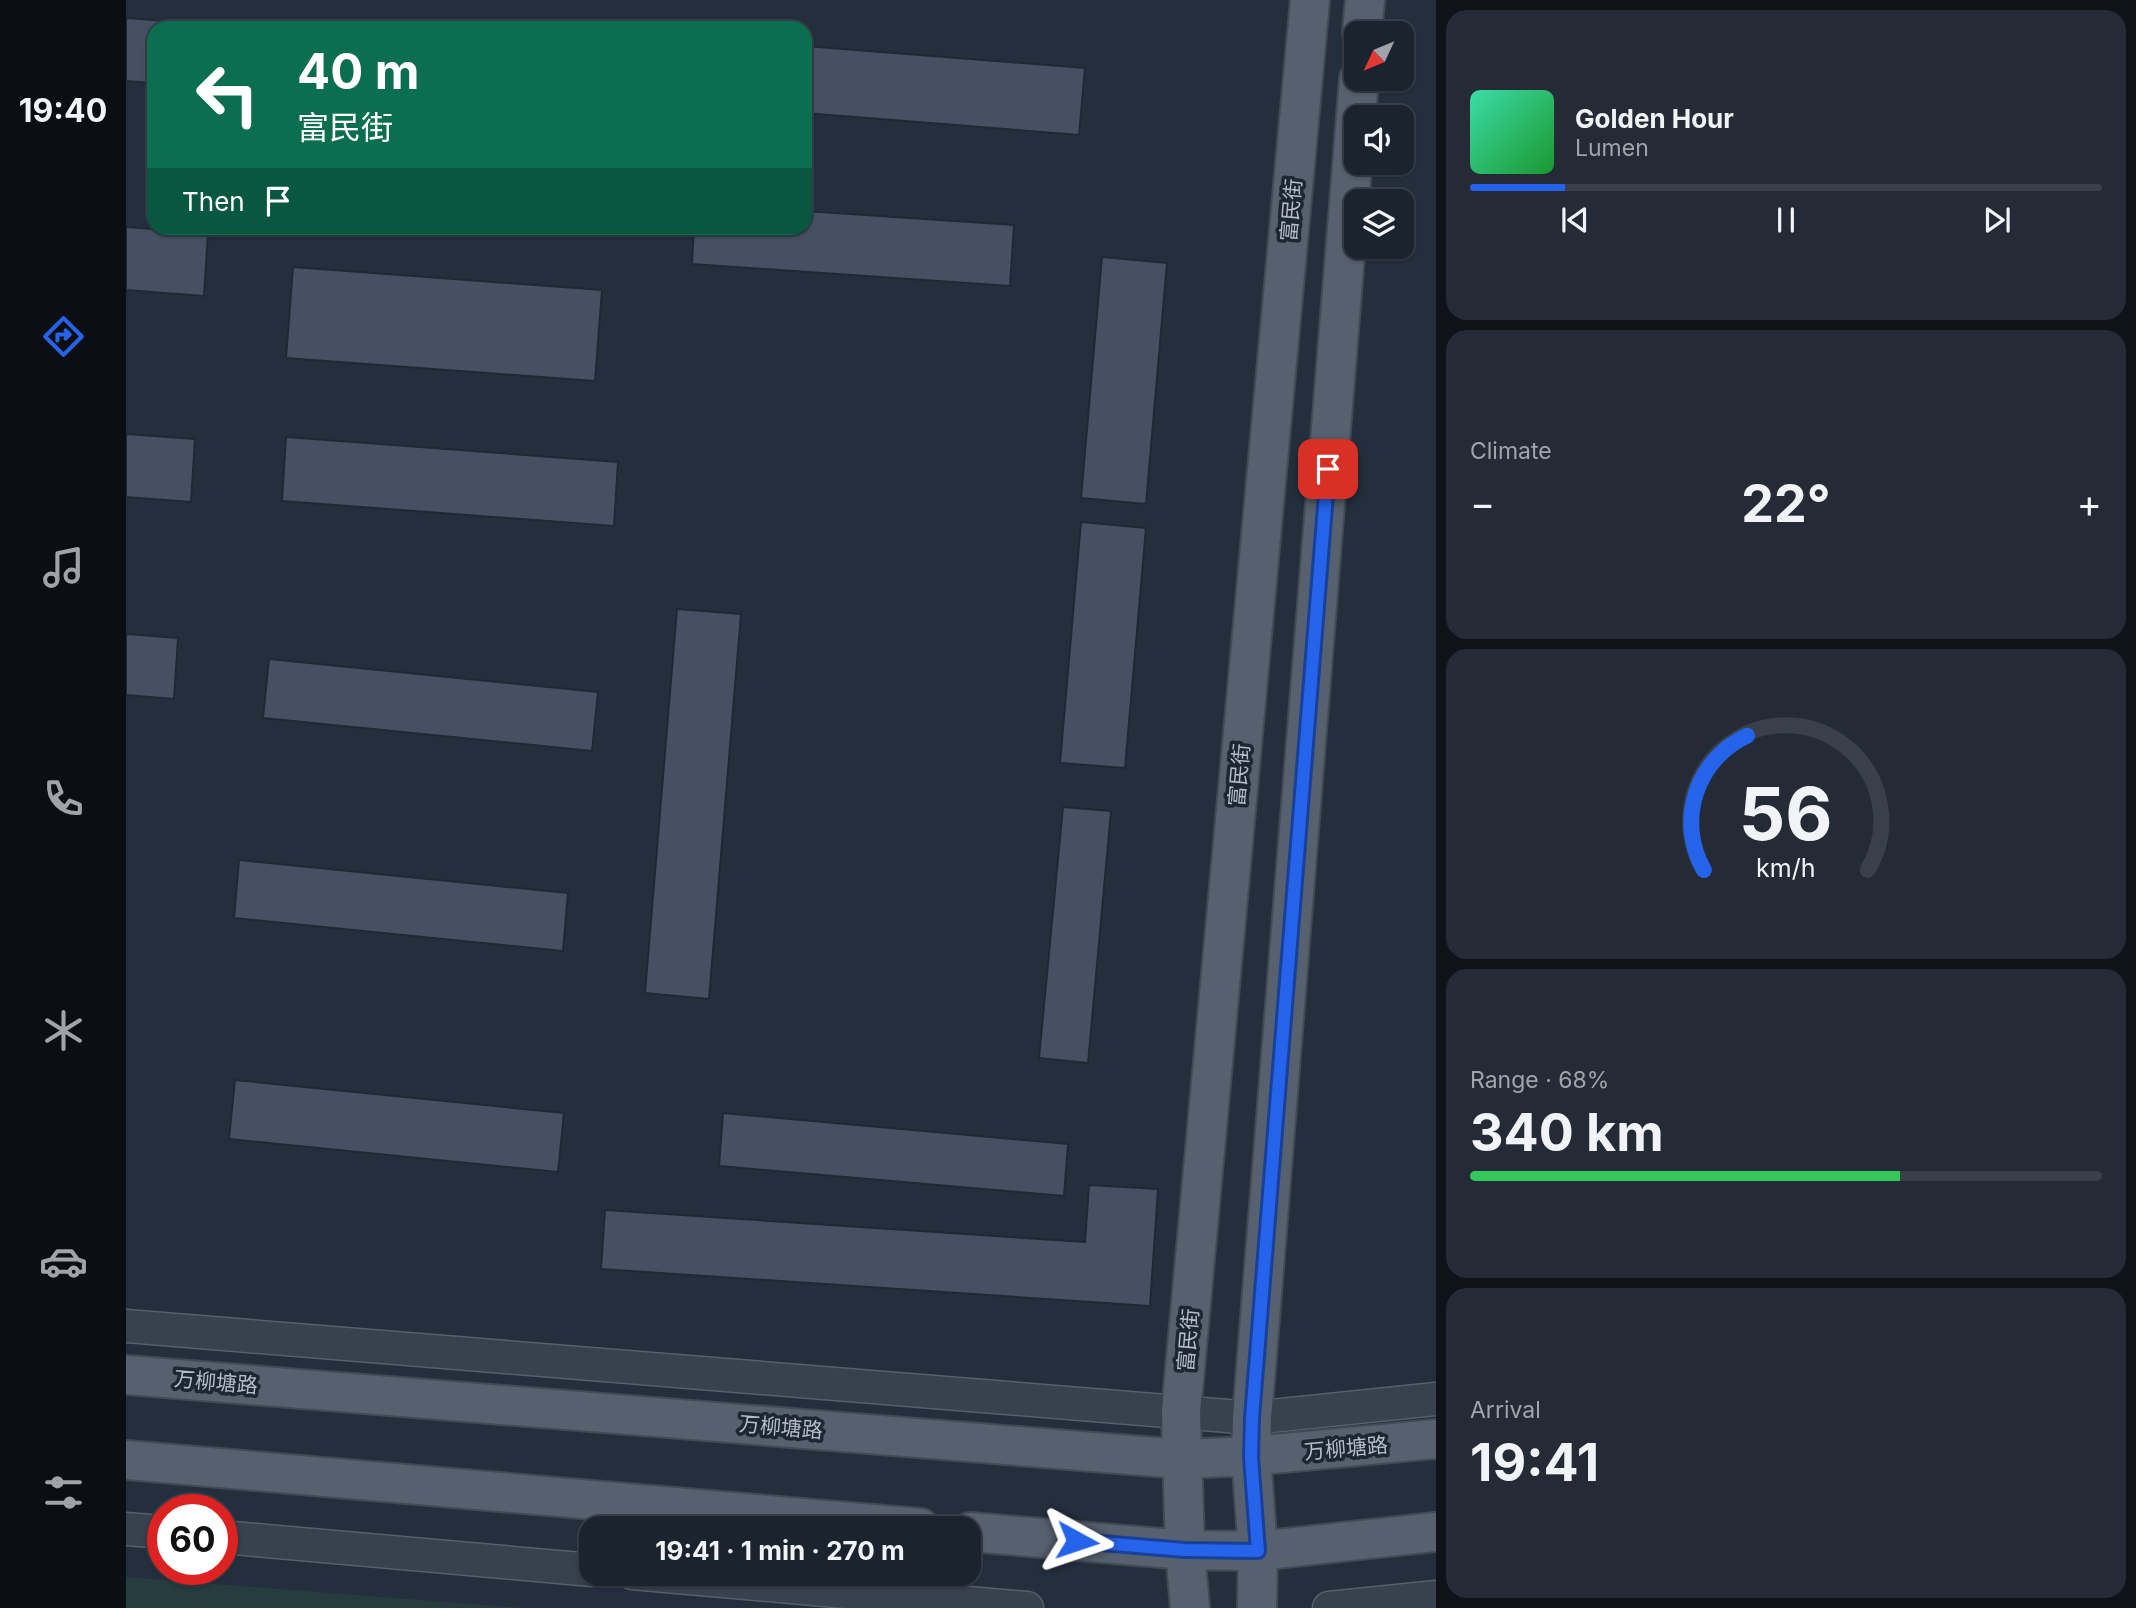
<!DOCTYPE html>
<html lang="en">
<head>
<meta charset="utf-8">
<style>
	body { margin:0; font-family:Inter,"Noto Sans SC",sans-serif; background:#242b36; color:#f1f3f6; height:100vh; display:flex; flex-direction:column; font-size:26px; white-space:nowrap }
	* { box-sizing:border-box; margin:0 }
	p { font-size:23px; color:#a0a4aa }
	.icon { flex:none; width:38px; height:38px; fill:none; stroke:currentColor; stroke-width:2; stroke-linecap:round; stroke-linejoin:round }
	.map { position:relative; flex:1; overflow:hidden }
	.side { display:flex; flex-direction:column; gap:10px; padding:10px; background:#0f1319; width:700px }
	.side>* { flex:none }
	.guide { position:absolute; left:21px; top:21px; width:665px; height:214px; border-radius:21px; box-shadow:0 2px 5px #0004,0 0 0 2px #39404a; background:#0b6e4f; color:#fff; overflow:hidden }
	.needle { width:46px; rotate:226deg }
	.controls { position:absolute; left:1218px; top:21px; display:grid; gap:14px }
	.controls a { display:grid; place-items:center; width:70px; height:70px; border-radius:14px; background:#1b232e; box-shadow:0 2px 5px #0004,0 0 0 2px #39404a; font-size:35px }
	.speed { position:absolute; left:21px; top:1494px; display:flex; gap:14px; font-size:35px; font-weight:700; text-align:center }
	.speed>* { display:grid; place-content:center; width:91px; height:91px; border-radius:50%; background:#1b232e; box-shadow:0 2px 5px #0004,0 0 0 2px #39404a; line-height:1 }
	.speed .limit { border:10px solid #d22; background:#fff; color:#111 }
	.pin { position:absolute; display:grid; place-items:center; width:60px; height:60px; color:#fff; margin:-30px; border-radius:14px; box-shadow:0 4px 10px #0006 }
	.me { position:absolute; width:77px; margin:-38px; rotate:95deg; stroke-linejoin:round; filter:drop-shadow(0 0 5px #0008) }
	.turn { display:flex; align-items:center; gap:24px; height:147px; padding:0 35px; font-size:32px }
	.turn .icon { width:91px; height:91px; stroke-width:2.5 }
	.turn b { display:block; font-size:49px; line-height:60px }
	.then { display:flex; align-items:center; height:66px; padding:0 35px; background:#0003; gap:14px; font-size:26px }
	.big { font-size:52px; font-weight:700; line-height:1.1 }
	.side .card { flex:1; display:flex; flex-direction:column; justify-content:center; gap:10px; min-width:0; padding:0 24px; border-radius:21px; background:#242b36 }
	.side .dial { align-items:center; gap:0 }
	.dial svg { height:182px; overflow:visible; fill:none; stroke:#39404a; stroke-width:7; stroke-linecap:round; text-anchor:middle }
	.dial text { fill:#f1f3f6; stroke:none }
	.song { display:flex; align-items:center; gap:21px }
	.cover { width:84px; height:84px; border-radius:10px; background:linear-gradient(135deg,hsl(160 70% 55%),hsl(130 70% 35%)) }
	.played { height:7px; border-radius:4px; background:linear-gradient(90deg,#2563eb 15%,#39404a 15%) }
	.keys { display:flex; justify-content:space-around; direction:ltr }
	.heat { display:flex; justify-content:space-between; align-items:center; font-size:38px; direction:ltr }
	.charge { height:10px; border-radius:5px; background:linear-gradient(90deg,#34c759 68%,#39404a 0) }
	.trip { position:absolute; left:453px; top:1516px; width:402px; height:70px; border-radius:21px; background:#1b232e; box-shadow:0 2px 5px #0004,0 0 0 2px #39404a; font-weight:700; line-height:70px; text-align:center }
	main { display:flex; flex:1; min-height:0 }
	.tab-bar { display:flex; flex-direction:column; width:126px; justify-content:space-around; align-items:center; background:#0b0e12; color:#a0a4aa }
	.tab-bar .icon { width:49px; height:49px }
	.tab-bar .on { color:#2563eb }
	.tab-bar b { font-size:32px; color:#f1f3f6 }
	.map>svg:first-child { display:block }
</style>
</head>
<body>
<main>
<nav class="tab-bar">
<b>19:40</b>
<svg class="icon on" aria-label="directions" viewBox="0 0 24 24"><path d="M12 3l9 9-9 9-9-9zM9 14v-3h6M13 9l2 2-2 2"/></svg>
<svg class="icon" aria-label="music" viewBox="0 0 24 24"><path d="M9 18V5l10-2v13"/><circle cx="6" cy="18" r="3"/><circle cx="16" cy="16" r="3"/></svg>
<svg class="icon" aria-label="phone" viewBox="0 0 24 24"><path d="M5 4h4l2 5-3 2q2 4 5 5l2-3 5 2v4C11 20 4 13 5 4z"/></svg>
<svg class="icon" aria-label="climate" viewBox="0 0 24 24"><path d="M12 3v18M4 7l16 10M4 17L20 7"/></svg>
<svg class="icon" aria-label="car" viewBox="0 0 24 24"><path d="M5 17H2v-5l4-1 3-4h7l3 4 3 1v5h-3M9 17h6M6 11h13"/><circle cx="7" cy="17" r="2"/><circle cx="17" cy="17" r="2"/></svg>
<svg class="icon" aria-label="filters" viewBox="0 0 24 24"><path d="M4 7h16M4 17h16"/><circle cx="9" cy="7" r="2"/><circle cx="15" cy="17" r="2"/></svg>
</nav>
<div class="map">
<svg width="1310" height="1608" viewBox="0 0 1310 1608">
	<rect width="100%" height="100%" fill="#242f3e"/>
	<path fill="#263c3f" d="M0 1577 397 1608H0Z"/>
	<path fill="#455162" stroke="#1f2835" stroke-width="2" d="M0 18 104 26V28H28V83L0 81Z
		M679 46 959 68 953 135 679 113Z
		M679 211 888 225 884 286 566 264 568 228H679Z
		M0 227 82 233 78 296 0 290Z
		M976 257 1041 263 1020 504 955 498Z
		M167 267 476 290 469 381 160 358Z
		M0 434 69 439 65 502 0 497Z
		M160 437 492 462 488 526 156 501Z
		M955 522 1020 528 999 768 934 763Z
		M551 609 615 614 583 999 519 993Z
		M0 634 52 638 48 699 0 695Z
		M143 659 472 692 466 751 137 718Z
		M937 807 985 811 962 1063 913 1058Z
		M113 860 442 893 437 951 108 918Z
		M109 1080 438 1113 432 1172 103 1139Z
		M597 1113 942 1144 938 1196 593 1166Z
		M963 1185 1032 1189 1024 1306 475 1269 479 1210 959 1242Z"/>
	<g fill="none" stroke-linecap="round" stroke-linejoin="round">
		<defs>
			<path id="minor" d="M0 1326 1126 1418 1310 1399
				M0 1529 37 1532
				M96 1537 466 1570
				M506 1573 901 1608
				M1203 1608 1310 1597"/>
			<path id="major" d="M1236 33 1239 0
				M0 1375 1055 1459 1125 1456 1310 1439
				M0 1460 794 1528
				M844 1532 1059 1550 1132 1551 1310 1532
				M1064 1608 1059 1550 1055 1412 1184 0
				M1131 1608 1132 1551 1125 1456 1126 1418 1233 79"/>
		</defs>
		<use href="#minor" stroke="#565f6c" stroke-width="35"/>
		<use href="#major" stroke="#414a57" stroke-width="42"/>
		<use href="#minor" stroke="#38414e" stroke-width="32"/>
		<use href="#major" stroke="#56606e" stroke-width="38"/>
	</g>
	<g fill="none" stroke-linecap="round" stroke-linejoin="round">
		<defs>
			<path id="route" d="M951 1541 1059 1550 1132 1551 1125 1457 1126 1418 1202 469"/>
		</defs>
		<use href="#route" stroke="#184099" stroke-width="18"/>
		<use href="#route" stroke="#2563eb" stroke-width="12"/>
	</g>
	<g text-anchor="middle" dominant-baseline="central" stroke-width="7" stroke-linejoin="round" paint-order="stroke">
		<g font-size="21" fill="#b4bcc9" stroke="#1d2633">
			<text transform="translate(1165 210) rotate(-85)">富民街</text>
			<text transform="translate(1113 775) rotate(-85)">富民街</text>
			<text transform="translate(1062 1340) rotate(-85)">富民街</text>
			<text transform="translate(90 1382) rotate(5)">万柳塘路</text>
			<text transform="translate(655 1427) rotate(5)">万柳塘路</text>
			<text transform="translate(1220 1448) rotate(-5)">万柳塘路</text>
		</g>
	</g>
</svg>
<div class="controls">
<a><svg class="needle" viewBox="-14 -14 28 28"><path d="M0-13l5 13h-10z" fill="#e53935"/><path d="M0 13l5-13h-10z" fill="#a0a4aa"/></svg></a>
<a><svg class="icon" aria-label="sound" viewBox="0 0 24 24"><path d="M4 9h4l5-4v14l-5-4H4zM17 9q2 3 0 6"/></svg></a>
<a><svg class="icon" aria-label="layers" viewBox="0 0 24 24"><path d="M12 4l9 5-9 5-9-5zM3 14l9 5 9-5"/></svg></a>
</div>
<div class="speed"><div class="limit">60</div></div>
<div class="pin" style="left:1202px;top:469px;background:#d93025"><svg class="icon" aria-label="arrive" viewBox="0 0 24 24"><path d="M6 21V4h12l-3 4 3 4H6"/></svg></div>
<svg class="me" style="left:951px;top:1541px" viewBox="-20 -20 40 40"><path d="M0-17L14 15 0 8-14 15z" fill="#2563eb" stroke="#fff" stroke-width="4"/></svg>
<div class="trip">19:41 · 1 min · 270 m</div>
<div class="guide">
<div class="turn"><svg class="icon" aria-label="left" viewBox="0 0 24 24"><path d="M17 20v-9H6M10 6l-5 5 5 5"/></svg><div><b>40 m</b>富民街</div></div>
<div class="then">Then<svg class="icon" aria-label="arrive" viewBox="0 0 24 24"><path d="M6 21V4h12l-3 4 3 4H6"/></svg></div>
</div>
</div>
<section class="side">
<div class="card">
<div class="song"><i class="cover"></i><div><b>Golden Hour</b><p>Lumen</p></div></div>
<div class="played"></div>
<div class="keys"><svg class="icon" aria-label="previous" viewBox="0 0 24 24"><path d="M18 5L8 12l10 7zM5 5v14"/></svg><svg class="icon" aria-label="pause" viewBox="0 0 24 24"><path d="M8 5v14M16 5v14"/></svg><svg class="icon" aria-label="next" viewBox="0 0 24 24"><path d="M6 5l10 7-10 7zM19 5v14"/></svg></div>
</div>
<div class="card"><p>Climate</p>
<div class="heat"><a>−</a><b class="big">22°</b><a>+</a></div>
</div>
<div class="card dial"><svg viewBox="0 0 100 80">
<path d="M14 69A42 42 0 1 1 86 69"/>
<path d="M14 69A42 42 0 0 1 33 10" stroke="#2563eb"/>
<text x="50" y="56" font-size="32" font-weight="700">56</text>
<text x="50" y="72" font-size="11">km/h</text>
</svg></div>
<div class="card"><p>Range · 68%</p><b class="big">340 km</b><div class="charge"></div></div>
<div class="card"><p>Arrival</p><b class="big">19:41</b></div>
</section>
</main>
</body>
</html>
